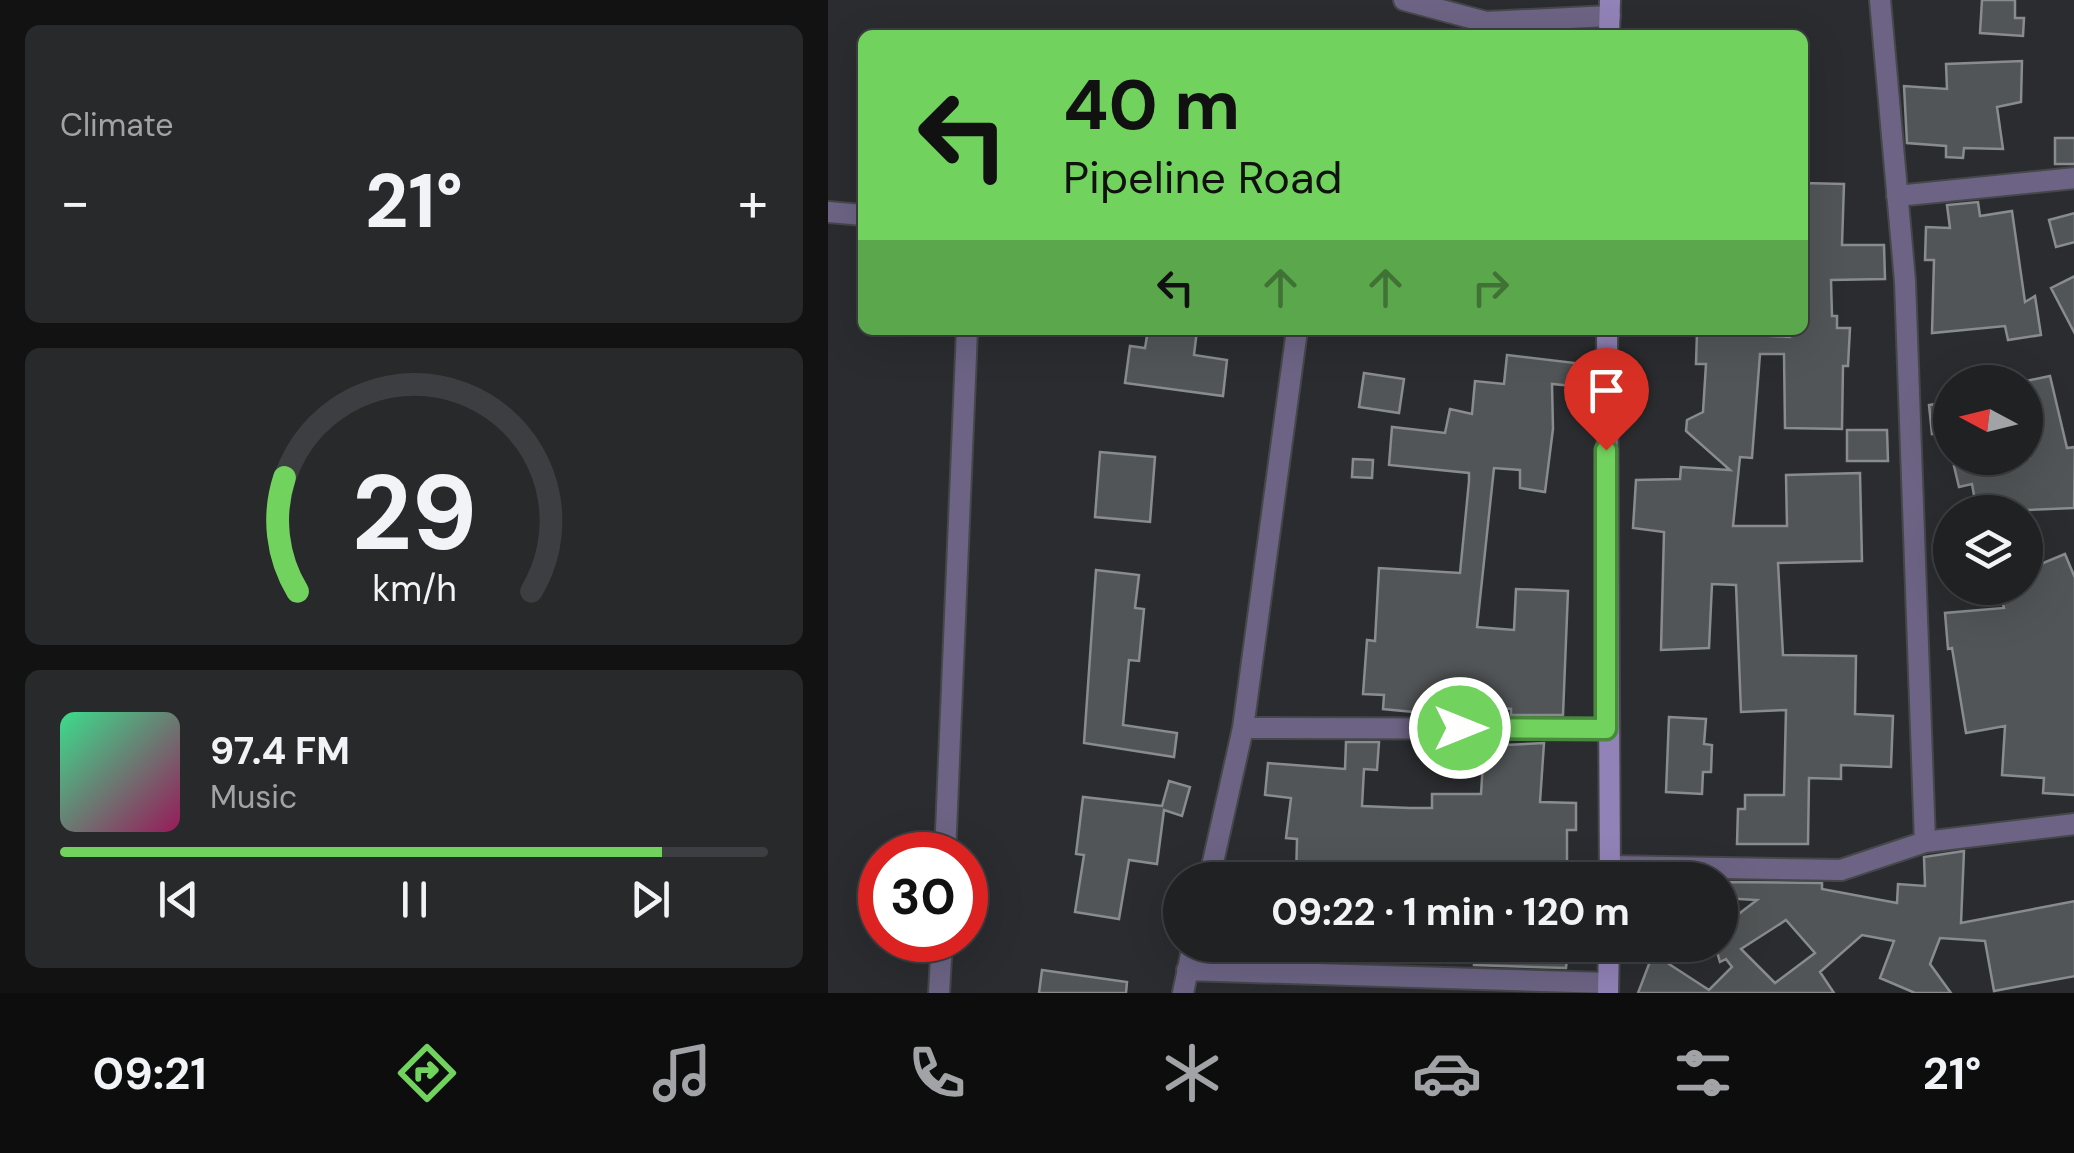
<!DOCTYPE html>
<html lang="en">
<head>
<meta charset="utf-8">
<style>
	body { margin:0; font-family:"DM Sans",sans-serif; background:#28292b; color:#f1f3f6; height:100vh; display:flex; flex-direction:column; font-size:38px; white-space:nowrap }
	* { box-sizing:border-box; margin:0 }
	p { font-size:32px; color:#a2a3a6 }
	.icon { flex:none; width:55px; height:55px; fill:none; stroke:currentColor; stroke-width:2; stroke-linecap:round; stroke-linejoin:round }
	.map { position:relative; flex:1; overflow:hidden }
	.side { display:flex; flex-direction:column; gap:25px; padding:25px; background:#121213; width:828px }
	.side>* { flex:none }
	.banner { position:absolute; left:30px; top:30px; width:950px; height:305px; border-radius:15px; box-shadow:0 10px 40px #0002,0 0 0 2px #3d3e41; background:#71d35e; color:#111; overflow:hidden }
	.needle { width:65px; rotate:277deg }
	.fabs { position:absolute; left:1105px; top:365px; display:grid; gap:20px }
	.fabs a { display:grid; place-items:center; width:110px; height:110px; border-radius:50%; background:#202123; box-shadow:0 10px 40px #0002,0 0 0 2px #3d3e41; font-size:50px }
	.speed { position:absolute; left:30px; top:832px; display:flex; gap:20px; font-size:50px; font-weight:700; text-align:center }
	.speed>* { display:grid; place-content:center; width:130px; height:130px; border-radius:50%; background:#202123; box-shadow:0 10px 40px #0002,0 0 0 2px #3d3e41; line-height:1 }
	.speed .limit { border:15px solid #d22; background:#fff; color:#111 }
	.pin { position:absolute; display:grid; place-items:center; width:85px; height:85px; color:#fff; margin:-102px -42px; border-radius:50% 50% 50% 0; rotate:-45deg; box-shadow:0 0 10px #0007 }
	.pin .icon { rotate:45deg }
	.me { position:absolute; width:110px; margin:-55px; rotate:90deg; stroke-linejoin:round; filter:drop-shadow(0 0 8px #0008) }
	.turn { display:flex; align-items:center; gap:35px; height:210px; padding:0 40px; font-size:45px }
	.turn .icon { width:130px; height:130px; stroke-width:2.5 }
	.turn b { display:block; font-size:70px; line-height:85px }
	.lanes { display:flex; align-items:center; height:95px; padding:0 40px; background:#0003; justify-content:center; gap:50px; direction:ltr }
	.lanes .off { opacity:.35 }
	.big { font-size:75px; font-weight:700; line-height:1.1 }
	.side .widget { flex:1; display:flex; flex-direction:column; justify-content:center; gap:15px; min-width:0; padding:0 35px; border-radius:15px; background:#28292b }
	.side .dial { align-items:center; gap:0 }
	.dial svg { height:260px; overflow:visible; fill:none; stroke:#3d3e41; stroke-width:7; stroke-linecap:round; text-anchor:middle }
	.dial text { fill:#f1f3f6; stroke:none }
	.song { display:flex; align-items:center; gap:30px }
	.cover { width:120px; height:120px; border-radius:15px; background:linear-gradient(135deg,hsl(150 70% 55%),hsl(330 70% 35%)) }
	.played { height:10px; border-radius:5px; background:linear-gradient(90deg,#71d35e 85%,#3d3e41 85%) }
	.keys { display:flex; justify-content:space-around; direction:ltr }
	.heat { display:flex; justify-content:space-between; align-items:center; font-size:55px; direction:ltr }
	.trip { position:absolute; left:335px; top:862px; width:575px; height:100px; border-radius:50px; background:#202123; box-shadow:0 10px 40px #0002,0 0 0 2px #3d3e41; font-weight:700; line-height:100px; text-align:center }
	.tab-bar { display:flex; height:160px; justify-content:space-around; align-items:center; background:#0d0d0e; color:#a2a3a6 }
	.tab-bar .icon { width:70px; height:70px }
	.tab-bar .active { color:#71d35e }
	.tab-bar b { font-size:45px; color:#f1f3f6 }
	main { display:flex; flex:1; min-height:0 }
	.map>svg:first-child { display:block }
</style>
</head>
<body>
<main>
<section class="side">
<div class="widget"><p>Climate</p>
<div class="heat"><a>−</a><b class="big">21°</b><a>+</a></div>
</div>
<div class="widget dial"><svg viewBox="0 0 100 80">
<path d="M14 69A42 42 0 1 1 86 69"/>
<path d="M14 69A42 42 0 0 1 10 34" stroke="#71d35e"/>
<text x="50" y="56" font-size="32" font-weight="700">29</text>
<text x="50" y="72" font-size="11">km/h</text>
</svg></div>
<div class="widget">
<div class="song"><i class="cover"></i><div><b>97.4 FM</b><p>Music</p></div></div>
<div class="played"></div>
<div class="keys"><svg class="icon" aria-label="previous" viewBox="0 0 24 24"><path d="M18 5L8 12l10 7zM5 5v14"/></svg><svg class="icon" aria-label="pause" viewBox="0 0 24 24"><path d="M8 5v14M16 5v14"/></svg><svg class="icon" aria-label="next" viewBox="0 0 24 24"><path d="M6 5l10 7-10 7zM19 5v14"/></svg></div>
</div>
</section>
<div class="map">
<svg width="1247" height="993" viewBox="0 0 1247 993">
	<rect width="100%" height="100%" fill="#2b2c2f"/>
	<path fill="#525557" stroke="#888c8f" stroke-width="2.5" fill-rule="evenodd" d="M1154 0H1187V18H1196L1195 36 1152 33Z
		M1194 61 1193 102 1169 107 1175 149 1136 148 1135 158 1118 157V146L1079 143 1076 86 1119 89 1118 64Z
		M1227 138H1247V164H1227Z
		M975 183 1016 184 1014 245H1056L1057 279 1003 280 1004 316H1009V328H1022L1020 366H1015L1014 429 957 428 956 354H932L924 458 912 457 905 526H959L958 475 1032 473 1034 561 950 563 955 655 1028 656 1027 714 1065 716 1063 767 1013 765V779L981 778 980 844H909L910 809H917V795H956L958 710 913 712 908 585 884 584 881 648 833 650 836 532 805 528 808 480 852 479 853 467 902 470 858 431 859 420 875 412 878 364H868L869 332 962 337 963 330H975Z
		M1150 202 1152 216 1184 211 1197 302 1207 296 1213 335 1180 340 1177 326 1104 333 1106 260H1097L1098 227 1122 228 1119 205Z
		M1247 213V242L1228 247 1221 220Z
		M1247 276V334L1223 288Z
		M320 330H369L366 355 399 360 395 396 297 383 302 346 317 348Z
		M679 355 747 363 744 386 724 384 725 429 717 492 692 488V470L666 468 649 627 686 630 688 589 740 591 735 715H683V709L607 702 606 714 555 709 556 695 535 694 539 640 547 641 551 568 632 573 641 481V473L561 465 564 427 617 433 622 409 644 414 647 381 676 384Z
		M536 373 576 379 571 413 531 407Z
		M1222 376 1239 448 1247 447 1246 508 1149 512 1144 484 1131 487 1126 466 1201 458 1198 381Z
		M1120 402 1122 432 1104 434 1101 405Z
		M1019 430H1059L1060 461H1019Z
		M272 452 327 457 322 522 267 517Z
		M525 459 545 460 544 478 524 477Z
		M1237 554 1247 578V795L1215 793 1216 778 1174 775 1177 726 1138 733 1124 648 1120 649 1117 613 1176 608 1170 588H1198V570Z
		M268 570 311 575 307 608 316 609 311 661 301 660 295 725 349 733 346 757 256 743Z
		M841 717 878 719 876 744 884 745 883 772H875L874 794 838 792Z
		M518 742H551L549 770 536 769 534 806 582 808H604V794H653L656 746 716 743 712 802 748 803V830H739V880H673V875H596V870L512 866 511 880H468L469 839 458 838 463 798 437 795 440 763 517 769Z
		M341 781 362 787 354 816 336 810 329 864 301 860 291 919 247 912 256 855 248 854 255 797 334 806Z
		M1136 851 1133 923 1247 901V976L1166 991 1157 941 1112 938 1102 964 1123 993H1087L1052 978 1066 941 1034 935 992 972 1006 993H810L826 951 843 959 841 964 881 990 904 967 898 959 892 962 887 945H892V928L929 900 893 898 894 882 994 883V889L1069 903 1070 884 1097 886 1096 857ZM958 920 987 953 947 983 913 949Z
		M647 945 740 949 738 968 646 965Z
		M214 970 299 982 298 993H211Z"/>
	<g fill="none" stroke-linecap="round" stroke-linejoin="round">
		<defs>
			<path id="street" d="M576 0 658 22 782 16
				M1052 0 1077 281 1097 842
				M1069 196 1247 178
				M0 212 35 215
				M469 330 415 728 778 729
				M117 855 139 330
				M782 866 1013 870 1097 842 1247 824
				M381 880 415 728
				M359 970 780 983
				M111 993 114 940
				M355 993 365 945"/>
			<path id="secondary" d="M781 35 782 0
				M779 330 782 880
				M780 993 781 945"/>
		</defs>
		<use href="#street" stroke="#46474a" stroke-width="24"/>
		<use href="#secondary" stroke="#46474a" stroke-width="24"/>
		<use href="#street" stroke="#6d6485" stroke-width="20"/>
		<use href="#secondary" stroke="#9183b7" stroke-width="20"/>
	</g>
	<g fill="none" stroke-linecap="round" stroke-linejoin="round">
		<defs>
			<path id="route" d="M632 728 778 729V450"/>
		</defs>
		<use href="#route" stroke="#49893d" stroke-width="25"/>
		<use href="#route" stroke="#71d35e" stroke-width="18"/>
	</g>
</svg>
<div class="fabs">
<a><svg class="needle" viewBox="-14 -14 28 28"><path d="M0-13l5 13h-10z" fill="#e53935"/><path d="M0 13l5-13h-10z" fill="#a2a3a6"/></svg></a>
<a><svg class="icon" aria-label="layers" viewBox="0 0 24 24"><path d="M12 4l9 5-9 5-9-5zM3 14l9 5 9-5"/></svg></a>
</div>
<div class="speed"><div class="limit">30</div></div>
<div class="pin" style="left:778px;top:450px;background:#d93025"><svg class="icon" aria-label="arrive" viewBox="0 0 24 24"><path d="M6 21V4h12l-3 4 3 4H6"/></svg></div>
<svg class="me" style="left:632px;top:728px" viewBox="-20 -20 40 40"><circle r="17" fill="#71d35e" stroke="#fff" stroke-width="3"/><path d="M0-11L8 9 0 5-8 9z" fill="#fff"/></svg>
<div class="trip">09:22 · 1 min · 120 m</div>
<div class="banner">
<div class="turn"><svg class="icon" aria-label="left" viewBox="0 0 24 24"><path d="M17 20v-9H6M10 6l-5 5 5 5"/></svg><div><b>40 m</b>Pipeline Road</div></div>
<div class="lanes"><svg class="icon" aria-label="left" viewBox="0 0 24 24"><path d="M17 20v-9H6M10 6l-5 5 5 5"/></svg><svg class="icon off" aria-label="ahead" viewBox="0 0 24 24"><path d="M12 20V5M6 11l6-6 6 6"/></svg><svg class="icon off" aria-label="ahead" viewBox="0 0 24 24"><path d="M12 20V5M6 11l6-6 6 6"/></svg><svg class="icon off" aria-label="right" viewBox="0 0 24 24"><path d="M7 20v-9h11M14 6l5 5-5 5"/></svg></div>
</div>
</div>
</main>
<nav class="tab-bar">
<b>09:21</b>
<svg class="icon active" aria-label="directions" viewBox="0 0 24 24"><path d="M12 3l9 9-9 9-9-9zM9 14v-3h6M13 9l2 2-2 2"/></svg>
<svg class="icon" aria-label="music" viewBox="0 0 24 24"><path d="M9 18V5l10-2v13"/><circle cx="6" cy="18" r="3"/><circle cx="16" cy="16" r="3"/></svg>
<svg class="icon" aria-label="phone" viewBox="0 0 24 24"><path d="M5 4h4l2 5-3 2q2 4 5 5l2-3 5 2v4C11 20 4 13 5 4z"/></svg>
<svg class="icon" aria-label="climate" viewBox="0 0 24 24"><path d="M12 3v18M4 7l16 10M4 17L20 7"/></svg>
<svg class="icon" aria-label="car" viewBox="0 0 24 24"><path d="M5 17H2v-5l4-1 3-4h7l3 4 3 1v5h-3M9 17h6M6 11h13"/><circle cx="7" cy="17" r="2"/><circle cx="17" cy="17" r="2"/></svg>
<svg class="icon" aria-label="filters" viewBox="0 0 24 24"><path d="M4 7h16M4 17h16"/><circle cx="9" cy="7" r="2"/><circle cx="15" cy="17" r="2"/></svg>
<b>21°</b>
</nav>
</body>
</html>
